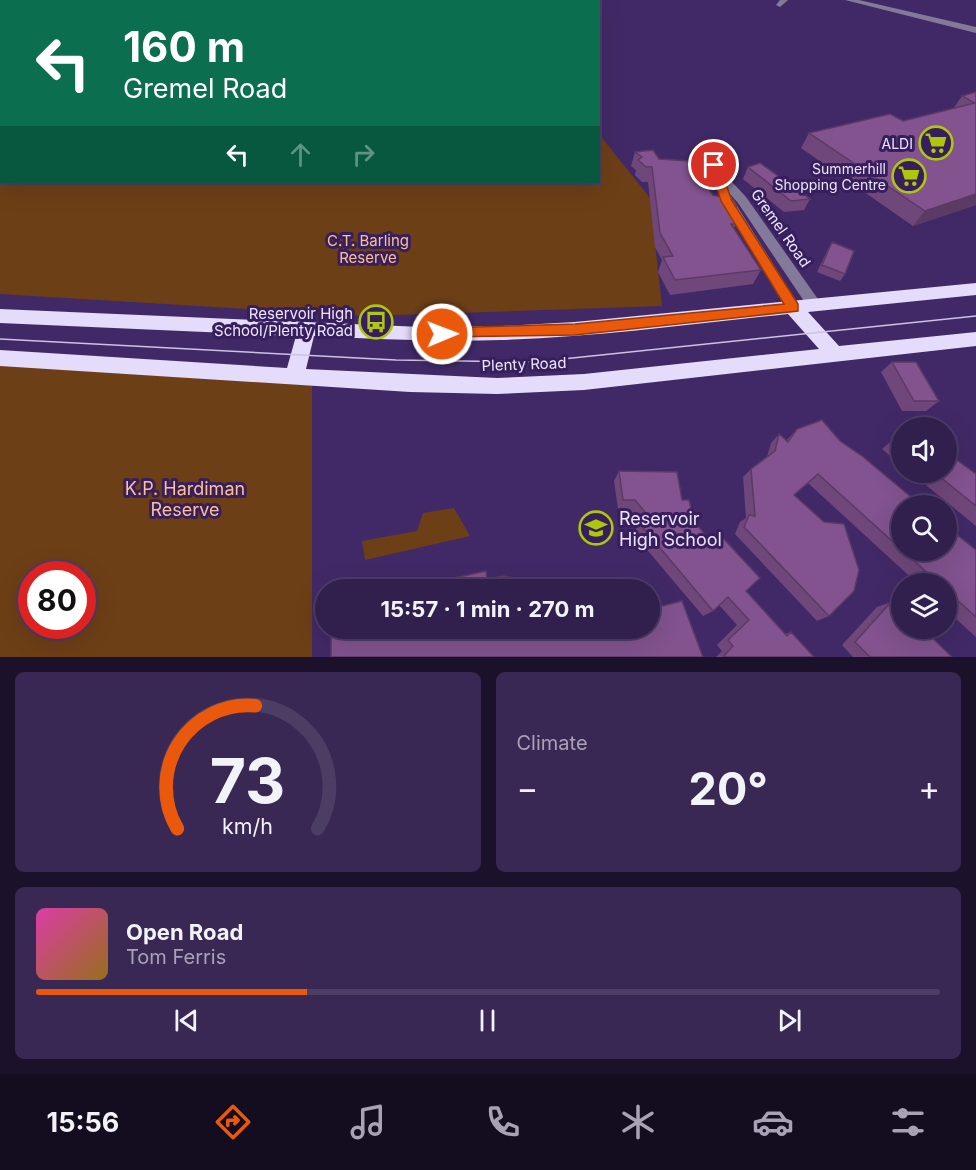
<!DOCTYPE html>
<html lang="en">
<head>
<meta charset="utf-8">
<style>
	body { margin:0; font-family:Inter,sans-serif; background:#392754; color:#f1f3f6; height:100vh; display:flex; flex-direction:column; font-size:22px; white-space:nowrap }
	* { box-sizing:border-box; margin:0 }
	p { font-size:20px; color:#a8a2b6 }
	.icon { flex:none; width:33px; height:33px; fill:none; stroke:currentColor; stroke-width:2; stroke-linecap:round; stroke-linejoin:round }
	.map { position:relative; height:657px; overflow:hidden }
	.side { display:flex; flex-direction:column; gap:15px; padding:15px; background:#1b112a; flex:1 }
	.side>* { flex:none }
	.hud { position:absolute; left:0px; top:0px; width:600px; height:183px; box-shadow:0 6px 24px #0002,0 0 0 2px #4c3d65; background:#0b6e4f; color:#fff; overflow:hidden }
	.tools { position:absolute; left:891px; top:417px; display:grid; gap:12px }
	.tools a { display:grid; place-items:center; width:66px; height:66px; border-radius:50%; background:#311f4d; box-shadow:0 6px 24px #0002,0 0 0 2px #4c3d65; font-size:30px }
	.speed { position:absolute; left:18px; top:561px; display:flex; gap:12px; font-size:30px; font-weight:700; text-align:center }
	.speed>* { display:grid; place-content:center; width:78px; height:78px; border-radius:50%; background:#311f4d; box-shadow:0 6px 24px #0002,0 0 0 2px #4c3d65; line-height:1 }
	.speed .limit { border:9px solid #d22; background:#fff; color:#111 }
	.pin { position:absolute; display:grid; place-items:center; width:51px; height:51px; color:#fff; margin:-26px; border:3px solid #fff; border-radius:50%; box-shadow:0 2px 6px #0007 }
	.me { position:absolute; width:66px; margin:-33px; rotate:89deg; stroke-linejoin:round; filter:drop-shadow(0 0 4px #0008) }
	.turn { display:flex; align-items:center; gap:21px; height:126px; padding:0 24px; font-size:27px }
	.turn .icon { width:78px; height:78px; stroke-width:2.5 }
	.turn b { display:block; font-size:42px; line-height:51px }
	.lanes { display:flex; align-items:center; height:57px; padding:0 24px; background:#0003; justify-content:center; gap:30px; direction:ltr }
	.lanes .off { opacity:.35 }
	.big { font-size:45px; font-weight:700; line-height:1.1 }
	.side .widget { flex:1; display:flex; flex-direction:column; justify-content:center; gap:9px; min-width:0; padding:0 21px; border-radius:9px; background:#392754 }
	.side .dial { align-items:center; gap:0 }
	.dial svg { height:156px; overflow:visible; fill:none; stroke:#4c3d65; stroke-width:7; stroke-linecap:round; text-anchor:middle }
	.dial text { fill:#f1f3f6; stroke:none }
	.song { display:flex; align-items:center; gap:18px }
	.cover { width:72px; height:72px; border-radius:9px; background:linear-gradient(135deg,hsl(320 70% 55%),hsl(40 70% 35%)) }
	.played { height:6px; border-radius:3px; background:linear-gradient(90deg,#ea580c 30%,#4c3d65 30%) }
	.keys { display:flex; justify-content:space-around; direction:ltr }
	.heat { display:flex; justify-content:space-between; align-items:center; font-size:33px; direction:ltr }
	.side .tiles { flex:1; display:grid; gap:15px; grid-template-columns:1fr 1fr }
	.widget:last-child { grid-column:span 2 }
	.trip { position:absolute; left:315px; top:579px; width:345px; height:60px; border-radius:30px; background:#311f4d; box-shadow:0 6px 24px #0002,0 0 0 2px #4c3d65; font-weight:700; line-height:60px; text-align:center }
	.menu { display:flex; height:96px; justify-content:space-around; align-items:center; background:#140c1f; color:#a8a2b6 }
	.menu .icon { width:42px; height:42px }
	.menu .active { color:#ea580c }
	.menu b { font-size:27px; color:#f1f3f6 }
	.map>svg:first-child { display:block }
</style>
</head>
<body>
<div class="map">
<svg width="976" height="657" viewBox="0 0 976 657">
	<rect width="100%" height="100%" fill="#412967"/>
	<path fill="#6d3f17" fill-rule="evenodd" d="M0 0 308 1 2 2V182H598L599 134 650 198 662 306 366 316 0 294Z
		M0 360 312 378V657H0ZM32 574H82V626H32Z
		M454 508 470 536 365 560 362 541 417 531 423 513Z"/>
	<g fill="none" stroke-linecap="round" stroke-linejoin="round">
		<path stroke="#072536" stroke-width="3" d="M85 2 87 0"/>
		<path fill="#837a99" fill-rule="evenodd" d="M780 0H788L780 7 776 5Z
			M845 0H859L976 27V33Z
			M717 169 721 170 746 197 820 302 822 306 820 310H810L738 203 711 172Z
			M725 192 729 193 798 304 800 308 798 312H788L719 196Z"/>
		<path fill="#e4dcfa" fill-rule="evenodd" d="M976 283V295L808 312 839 346 976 332V346L584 390 497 394 410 392 0 366V350L287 368 296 336 0 323V309L422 327 502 326 575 322ZM788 314 819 349 584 374 497 378 306 369 314 336C376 339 439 342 501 340 597 337 693 324 788 314Z"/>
		<path stroke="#cdc3e1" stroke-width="1.5" d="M0 339 396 360 534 362 976 316"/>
	</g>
	<path fill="#70477b" d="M976 92V205L913 226 801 148 809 133 903 121 953 109 962 96Z
		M635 152 659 159 713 195 737 206 732 217 736 224 734 228 761 270 753 284 670 295 658 272 662 260 655 247 648 182H642L635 175 636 170 631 166Z
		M748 167 810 199 804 210 784 212 743 179Z
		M832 242 845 274 840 281 817 272 828 249Z
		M892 362 939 401 926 411H902L881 372Z
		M797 429 840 441 902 506V550H976V637L946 610V584H918L808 483 794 495 829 616 817 621 735 534 740 522 746 518 743 477 751 469 767 457 771 443 779 434 787 440Z
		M902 432V466L882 449Z
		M619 471 682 500 694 522 746 591 785 634 791 632 814 657H716L722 651 717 645 737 625 719 605 713 611 703 616 633 533 641 523 629 509H618L614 481Z
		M910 472H946L976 474V526Z
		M891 602 896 606H898L952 657H853L842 645 877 607Z"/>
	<path fill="#5b3a64" d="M976 194V205L913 226 925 211Z"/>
	<path fill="#82538f" stroke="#5b3a64" stroke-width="1.5" d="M976 92V194L925 211 809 133 890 114 903 121 975 103 962 96Z
		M653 150 659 159 690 161 713 195 734 200 737 206 725 207 736 224H731L761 270 675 280 663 257 673 256 660 233 652 167H646L638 160 642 157 635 152Z
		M760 163 810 199 791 201 748 167Z
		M832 242 854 251 845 274 822 265Z
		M892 362H916L939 401H914Z
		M822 420 840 441 862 456 922 506H902V550L818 474 794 495 824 522 844 524 859 570 854 591 829 616 744 527 749 515 755 516 751 469 775 451 779 434 788 442 797 429Z
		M902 433V447L894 440Z
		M946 452 976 474V506L934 472H946Z
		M619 471 677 472 682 500H689L694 522 711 541 720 535 760 578 746 591 787 636 791 632 814 657H723L733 646 728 640 749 620 728 597 713 611 640 524 649 517 635 500H623Z
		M946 526 976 550V617L946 590V584H939L903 550H946Z
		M486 571 487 579 504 576 520 580 519 583 529 590H401Z
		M682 601 703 657H331V628H551L552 631 565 628H650V609Z
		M891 602 897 607 898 606 902 609V628H922L952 657H870L855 642Z"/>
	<path fill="#ea580c" stroke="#983908" stroke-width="1.5" d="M714 161 719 165 732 201 798 304V311L575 335 437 337V330L442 328 575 324 784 304 721 201 709 165Z"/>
	<defs>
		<symbol id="supermarket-ring" viewBox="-11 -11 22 22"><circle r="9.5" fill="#371e5c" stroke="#aec60b" stroke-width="1.5"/><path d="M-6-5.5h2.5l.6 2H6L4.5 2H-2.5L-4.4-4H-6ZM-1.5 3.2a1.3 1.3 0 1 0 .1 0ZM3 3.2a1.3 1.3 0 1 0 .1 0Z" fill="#aec60b"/></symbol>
		<symbol id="bus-ring" viewBox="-11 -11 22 22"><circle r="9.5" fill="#371e5c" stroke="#aec60b" stroke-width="1.5"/><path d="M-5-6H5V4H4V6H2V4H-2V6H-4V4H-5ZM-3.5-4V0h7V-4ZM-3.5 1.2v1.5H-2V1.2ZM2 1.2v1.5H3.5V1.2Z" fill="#aec60b"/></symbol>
		<symbol id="school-ring" viewBox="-11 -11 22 22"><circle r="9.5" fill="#371e5c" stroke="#aec60b" stroke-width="1.5"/><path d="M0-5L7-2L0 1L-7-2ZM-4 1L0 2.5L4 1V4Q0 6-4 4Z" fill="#aec60b"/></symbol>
	</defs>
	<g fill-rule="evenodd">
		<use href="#supermarket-ring" x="917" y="124" width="38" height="38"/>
		<use href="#supermarket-ring" x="890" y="157" width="38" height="38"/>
		<use href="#bus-ring" x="357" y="303" width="38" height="38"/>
		<use href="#school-ring" x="577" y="509" width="38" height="38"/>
	</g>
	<g text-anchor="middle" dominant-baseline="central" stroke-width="6" stroke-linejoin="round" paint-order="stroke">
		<g font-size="14" fill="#ede6fd" stroke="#371e5c" text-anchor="end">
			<text x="913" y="143">ALDI</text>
			<text x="886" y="168">Summerhill<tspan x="886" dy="16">Shopping Centre</tspan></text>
		</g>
		<g font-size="15" fill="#ede6fd" stroke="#371e5c">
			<text transform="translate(781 228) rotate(55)">Gremel Road</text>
			<text transform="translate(524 364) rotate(-2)">Plenty Road</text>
		</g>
		<g font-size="15" fill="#fbc195" stroke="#371e5c">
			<text x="368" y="240">C.T. Barling<tspan x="368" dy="17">Reserve</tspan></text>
		</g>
		<g font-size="15" fill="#ede6fd" stroke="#371e5c" text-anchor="end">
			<text x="353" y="313">Reservoir High<tspan x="353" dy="17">School/Plenty Road</tspan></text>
		</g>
		<g font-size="18" fill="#fbc195" stroke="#371e5c">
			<text x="185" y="488">K.P. Hardiman<tspan x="185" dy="21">Reserve</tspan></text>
		</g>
		<g font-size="18" fill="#ede6fd" stroke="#371e5c" text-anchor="start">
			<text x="619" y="518">Reservoir<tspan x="619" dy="21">High School</tspan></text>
		</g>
	</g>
</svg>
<div class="tools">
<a><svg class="icon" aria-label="sound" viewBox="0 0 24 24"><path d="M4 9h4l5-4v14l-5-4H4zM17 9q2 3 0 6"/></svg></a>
<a><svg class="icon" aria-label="search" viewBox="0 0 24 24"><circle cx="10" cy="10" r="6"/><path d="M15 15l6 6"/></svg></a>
<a><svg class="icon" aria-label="layers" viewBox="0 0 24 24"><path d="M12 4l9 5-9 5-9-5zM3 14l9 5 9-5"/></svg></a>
</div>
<div class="speed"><div class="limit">80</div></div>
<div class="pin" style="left:714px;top:165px;background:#d93025"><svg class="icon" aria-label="arrive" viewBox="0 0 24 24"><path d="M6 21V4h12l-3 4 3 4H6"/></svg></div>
<svg class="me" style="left:442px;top:334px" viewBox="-20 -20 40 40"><circle r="17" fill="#ea580c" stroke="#fff" stroke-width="3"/><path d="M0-11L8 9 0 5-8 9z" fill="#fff"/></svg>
<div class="trip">15:57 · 1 min · 270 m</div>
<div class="hud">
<div class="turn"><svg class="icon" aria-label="left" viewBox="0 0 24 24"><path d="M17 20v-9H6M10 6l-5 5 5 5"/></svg><div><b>160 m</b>Gremel Road</div></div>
<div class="lanes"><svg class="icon" aria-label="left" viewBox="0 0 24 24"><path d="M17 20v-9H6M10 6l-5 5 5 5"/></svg><svg class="icon off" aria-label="ahead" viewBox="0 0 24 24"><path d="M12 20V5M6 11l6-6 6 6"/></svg><svg class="icon off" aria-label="right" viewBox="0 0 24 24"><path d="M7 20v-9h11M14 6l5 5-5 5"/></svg></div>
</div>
</div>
<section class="side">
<div class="tiles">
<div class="widget dial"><svg viewBox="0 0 100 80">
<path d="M14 69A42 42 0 1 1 86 69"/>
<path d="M14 69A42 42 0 0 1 54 6" stroke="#ea580c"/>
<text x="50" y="56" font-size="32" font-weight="700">73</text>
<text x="50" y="72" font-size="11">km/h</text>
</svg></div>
<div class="widget"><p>Climate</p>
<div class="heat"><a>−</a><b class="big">20°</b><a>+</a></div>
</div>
<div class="widget">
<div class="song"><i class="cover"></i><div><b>Open Road</b><p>Tom Ferris</p></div></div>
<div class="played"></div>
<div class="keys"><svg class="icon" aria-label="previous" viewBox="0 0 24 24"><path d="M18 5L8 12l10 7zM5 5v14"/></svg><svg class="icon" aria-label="pause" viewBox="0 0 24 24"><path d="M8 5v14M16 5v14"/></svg><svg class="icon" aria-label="next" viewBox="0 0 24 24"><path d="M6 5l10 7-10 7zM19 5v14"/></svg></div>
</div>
</div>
</section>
<nav class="menu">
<b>15:56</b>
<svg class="icon active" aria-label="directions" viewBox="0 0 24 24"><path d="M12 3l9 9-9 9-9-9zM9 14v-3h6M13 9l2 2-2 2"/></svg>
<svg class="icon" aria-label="music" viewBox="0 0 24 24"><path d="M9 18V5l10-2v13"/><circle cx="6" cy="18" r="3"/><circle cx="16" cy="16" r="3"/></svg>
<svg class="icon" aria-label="phone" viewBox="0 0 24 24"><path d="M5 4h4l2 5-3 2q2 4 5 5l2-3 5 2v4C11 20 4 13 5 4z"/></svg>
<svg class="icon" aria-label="climate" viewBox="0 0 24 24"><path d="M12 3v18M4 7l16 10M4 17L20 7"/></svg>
<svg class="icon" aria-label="car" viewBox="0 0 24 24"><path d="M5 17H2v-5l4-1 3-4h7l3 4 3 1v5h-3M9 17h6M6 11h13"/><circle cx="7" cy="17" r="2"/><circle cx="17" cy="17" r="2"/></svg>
<svg class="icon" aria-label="filters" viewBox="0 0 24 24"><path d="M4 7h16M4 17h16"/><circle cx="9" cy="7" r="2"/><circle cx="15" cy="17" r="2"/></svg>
</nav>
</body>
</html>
